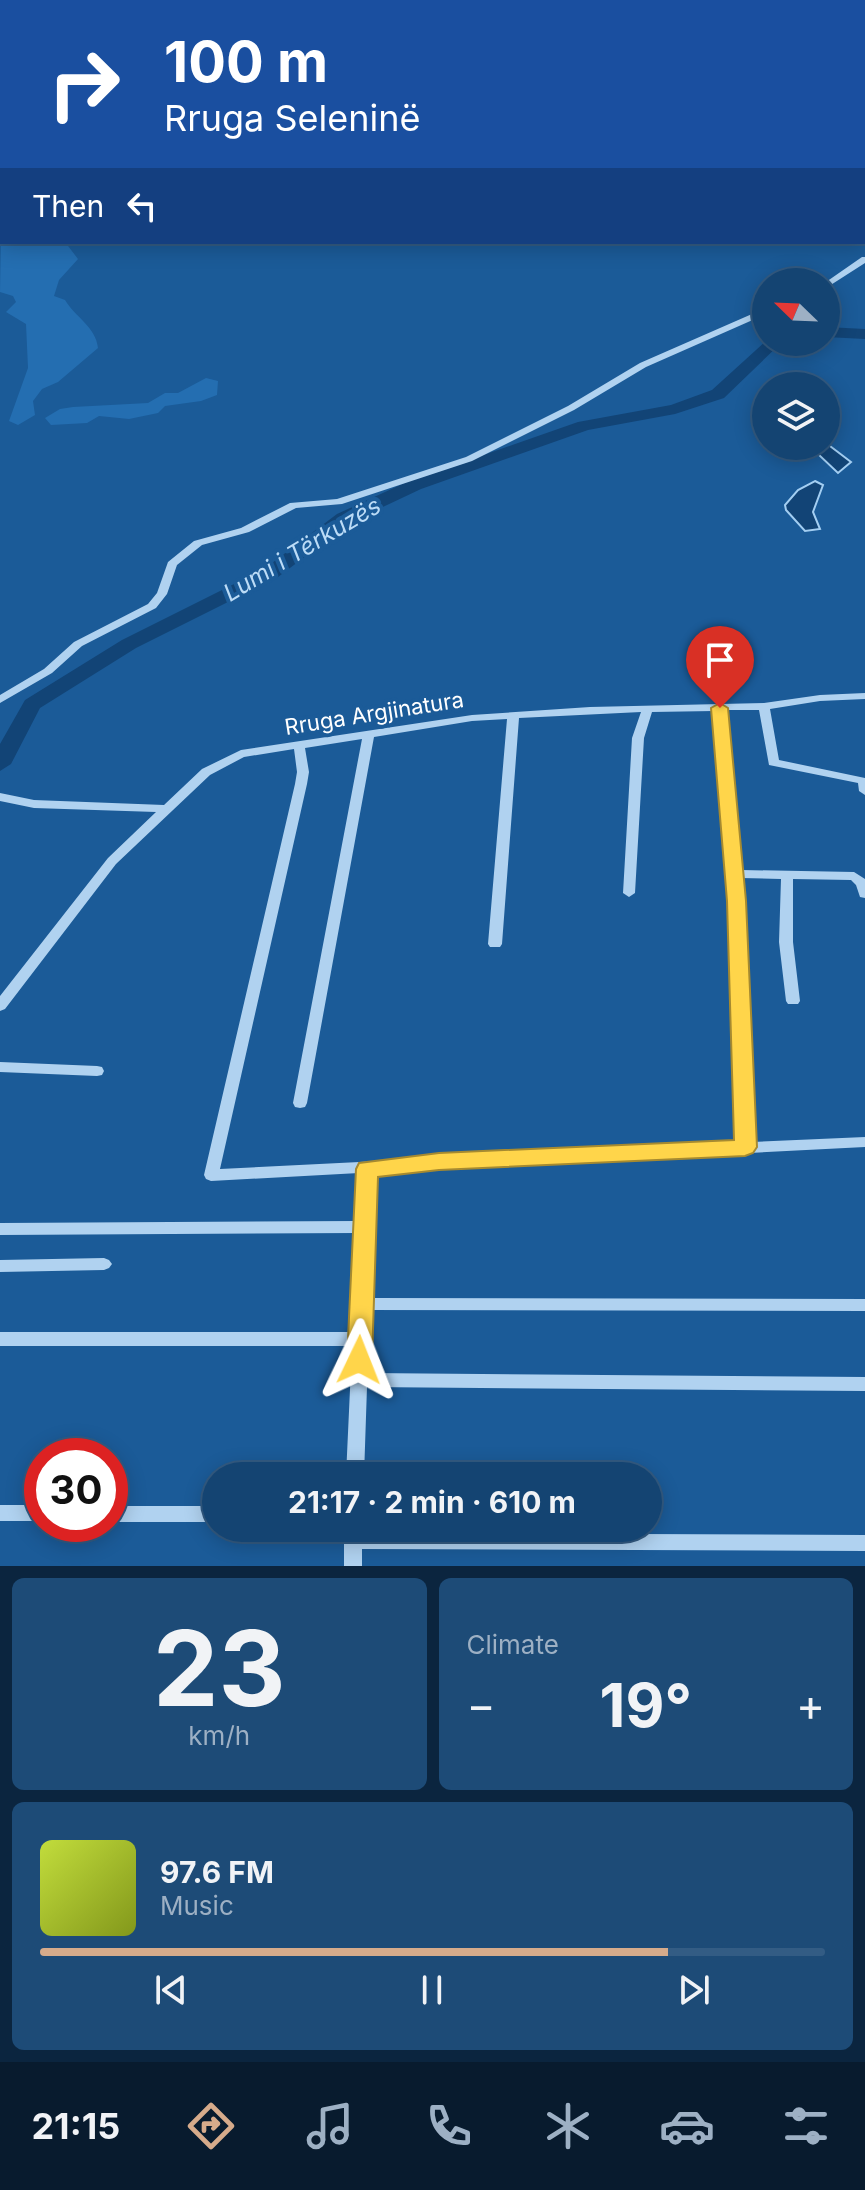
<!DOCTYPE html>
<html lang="en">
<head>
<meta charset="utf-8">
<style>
	body { margin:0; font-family:Inter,sans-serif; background:#1d4b77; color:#f1f3f6; height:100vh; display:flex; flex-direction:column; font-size:30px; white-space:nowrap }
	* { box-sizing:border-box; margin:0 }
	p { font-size:26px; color:#9db0c4 }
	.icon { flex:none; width:44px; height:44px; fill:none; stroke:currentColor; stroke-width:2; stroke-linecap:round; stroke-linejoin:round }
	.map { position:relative; height:1566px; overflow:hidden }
	.details { display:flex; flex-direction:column; gap:12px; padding:12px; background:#0b253f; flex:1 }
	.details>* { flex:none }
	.guide { position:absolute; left:0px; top:0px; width:866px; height:244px; box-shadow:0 4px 20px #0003,0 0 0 2px #335c84; background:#1a4fa0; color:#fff; overflow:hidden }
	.needle { width:52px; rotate:293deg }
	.controls { position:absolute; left:752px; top:268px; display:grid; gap:16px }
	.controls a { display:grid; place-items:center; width:88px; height:88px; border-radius:50%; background:#144472; box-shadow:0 4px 20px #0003,0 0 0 2px #335c84; font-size:40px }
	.speed { position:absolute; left:24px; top:1438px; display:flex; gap:16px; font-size:40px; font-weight:700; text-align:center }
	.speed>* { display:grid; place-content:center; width:104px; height:104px; border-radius:50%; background:#144472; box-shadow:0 4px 20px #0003,0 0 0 2px #335c84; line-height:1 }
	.speed .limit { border:12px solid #d22; background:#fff; color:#111 }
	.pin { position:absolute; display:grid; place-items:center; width:68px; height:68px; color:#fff; margin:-82px -34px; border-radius:50% 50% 50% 0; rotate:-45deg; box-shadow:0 0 8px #0007 }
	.pin .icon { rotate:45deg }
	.me { position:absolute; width:88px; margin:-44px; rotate:2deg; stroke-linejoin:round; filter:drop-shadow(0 0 6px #0008) }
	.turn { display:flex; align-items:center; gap:28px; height:168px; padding:0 32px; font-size:36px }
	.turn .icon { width:104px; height:104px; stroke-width:2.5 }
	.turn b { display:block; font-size:56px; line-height:68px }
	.then { display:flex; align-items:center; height:76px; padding:0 32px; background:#0003; gap:16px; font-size:30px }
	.big { font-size:60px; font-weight:700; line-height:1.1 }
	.details .card { flex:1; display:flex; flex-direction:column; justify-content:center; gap:12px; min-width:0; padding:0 28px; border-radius:12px; background:#1d4b77 }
	.details .dial { align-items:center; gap:0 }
	.dial b { font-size:104px; line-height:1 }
	.song { display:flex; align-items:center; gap:24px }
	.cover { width:96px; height:96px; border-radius:12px; background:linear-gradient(135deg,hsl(70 70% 55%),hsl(70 70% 35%)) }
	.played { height:8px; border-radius:4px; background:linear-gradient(90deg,#d6ab8b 80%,#335c84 80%) }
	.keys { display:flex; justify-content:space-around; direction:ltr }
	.heat { display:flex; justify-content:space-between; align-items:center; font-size:44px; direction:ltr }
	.details .tiles { flex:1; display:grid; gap:12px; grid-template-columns:1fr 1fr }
	.card:last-child { grid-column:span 2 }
	.trip { position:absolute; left:202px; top:1462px; width:460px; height:80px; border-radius:40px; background:#144472; box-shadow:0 4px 20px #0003,0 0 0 2px #335c84; font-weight:700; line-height:80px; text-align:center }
	.tab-bar { display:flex; height:128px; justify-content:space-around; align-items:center; background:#081b2e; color:#9db0c4 }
	.tab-bar .icon { width:56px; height:56px }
	.tab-bar .on { color:#d6ab8b }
	.tab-bar b { font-size:36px; color:#f1f3f6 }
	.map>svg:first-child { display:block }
</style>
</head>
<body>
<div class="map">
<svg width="865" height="1566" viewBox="0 0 865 1566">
	<rect width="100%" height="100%" fill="#1b5b98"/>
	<path fill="#246eb1" d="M2 171V242H65L78 259 59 280 54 296 65 300C75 317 96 327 98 348L58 382 42 389 33 401 35 415 18 425 9 421 28 368 26 324 6 312 16 302 13 296 0 292Z
		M206 378 218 381 217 395 201 401 165 406 158 413 129 419 99 416 87 423 51 425 45 418 60 409 73 407 148 403 165 393H178Z"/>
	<path fill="#124476" stroke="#a3cef2" stroke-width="2" d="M826 443 851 462 838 473 817 453 804 446H826Z
		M815 481 823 485 813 512 820 529 805 531 786 510 785 505 798 490Z"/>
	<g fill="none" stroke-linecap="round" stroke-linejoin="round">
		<path fill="#124476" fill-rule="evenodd" d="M864 195H865V203H864Z
			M826 327 865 329V339L826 337Z
			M766 341 782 342 724 398 675 414 588 430 421 489 351 522 278 577 136 648 40 708 11 764 0 771V744L25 700 122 640 264 569 337 514 409 481 578 422 671 405 712 390Z"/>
		<path fill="#b0d2f0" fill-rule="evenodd" d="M856 0H863L864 2H857Z
			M864 100H865L864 105Z
			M864 223H865V227H864Z
			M864 234H865V239H864Z
			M862 257H865V263L826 288V282Z
			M766 308V314L646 367 574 410 472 461 342 504 296 508 249 532 202 545 177 565 167 594 156 608 82 646 52 673 0 703V695L44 669 74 642 148 604 157 593 168 562 194 541 241 528 290 503 337 499 466 457 568 406 640 363Z
			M865 693V699L820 701 770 709 779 760 865 778V795L859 791 858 783 769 765 759 710H726L741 870 854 872 865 879V898L860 897 856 885 851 880 793 879V942L800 1001 798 1004H788L786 1001 779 942 781 879 741 878 752 1142 865 1137V1147L374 1172 370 1298 865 1299V1311L369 1310 367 1373 865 1377V1391L367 1387 364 1476H346L352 1346H0V1332H353L357 1233 0 1235V1223L357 1221 359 1173 211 1181 206 1179 204 1175 295 784 297 772 294 749 244 757 210 775 116 864 5 1009 0 1011V996L108 858 156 812 34 808 0 801V793L34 800 164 805 202 769 241 750 472 715 590 707 764 703 820 695ZM714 711 731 901 738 1143 220 1169 307 784 309 772 305 748 362 739 293 1103 295 1107 300 1108 305 1107 307 1103 374 737 472 721 507 719 488 944 490 947H500L502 944 519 718 641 712 632 738 623 893 629 897 635 893 644 738 652 712Z
			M0 1062 97 1066 102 1067 104 1071 102 1075 97 1076 0 1072Z
			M104 1258 109 1260 112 1264 109 1268 104 1270 0 1272V1260Z
			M0 1505H42V1521H0Z
			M110 1506H216V1522H110Z
			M344 1528H362V1533L865 1535V1551L362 1549V1566H344Z"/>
		<path fill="#f9fcff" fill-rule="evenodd" d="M864 148H865V155H864Z"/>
	</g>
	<path fill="#ffd54a" stroke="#a68a30" stroke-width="2" d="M720 703 728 708 746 901 757 1147 753 1153 745 1156 439 1170 378 1177 372 1360 368 1367 359 1370 351 1367 347 1360 356 1169 359 1163 439 1153 734 1140 727 901 711 708Z"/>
	<g text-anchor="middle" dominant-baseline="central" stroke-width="8" stroke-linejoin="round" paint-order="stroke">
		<g font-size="22" fill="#fff" stroke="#1b5b98">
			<text transform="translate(374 713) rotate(-9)">Rruga Argjinatura</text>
		</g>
		<g font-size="24" font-style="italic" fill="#bcdcf7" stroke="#1b5b98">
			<text transform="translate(302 549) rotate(-31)">Lumi i Tërkuzës</text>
		</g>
	</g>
</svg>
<div class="controls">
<a><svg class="needle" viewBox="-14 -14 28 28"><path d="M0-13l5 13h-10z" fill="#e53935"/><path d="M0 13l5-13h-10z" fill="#9db0c4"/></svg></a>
<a><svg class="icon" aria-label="layers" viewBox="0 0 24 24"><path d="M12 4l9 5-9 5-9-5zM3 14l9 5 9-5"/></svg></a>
</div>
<div class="speed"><div class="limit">30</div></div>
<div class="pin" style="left:720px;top:708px;background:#d93025"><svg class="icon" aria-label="arrive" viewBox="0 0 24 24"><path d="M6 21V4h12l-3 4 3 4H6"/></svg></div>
<svg class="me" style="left:359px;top:1360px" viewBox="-20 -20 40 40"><path d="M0-17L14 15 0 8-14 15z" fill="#ffd54a" stroke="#fff" stroke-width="4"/></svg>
<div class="trip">21:17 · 2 min · 610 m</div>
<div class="guide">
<div class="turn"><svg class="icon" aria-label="right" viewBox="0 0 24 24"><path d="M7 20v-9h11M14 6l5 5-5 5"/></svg><div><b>100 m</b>Rruga Seleninë</div></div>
<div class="then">Then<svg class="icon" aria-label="left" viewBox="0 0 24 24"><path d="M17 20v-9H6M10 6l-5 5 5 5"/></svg></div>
</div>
</div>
<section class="details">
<div class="tiles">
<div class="card dial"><b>23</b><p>km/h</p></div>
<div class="card"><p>Climate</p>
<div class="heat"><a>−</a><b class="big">19°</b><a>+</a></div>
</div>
<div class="card">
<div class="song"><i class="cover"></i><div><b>97.6 FM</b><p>Music</p></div></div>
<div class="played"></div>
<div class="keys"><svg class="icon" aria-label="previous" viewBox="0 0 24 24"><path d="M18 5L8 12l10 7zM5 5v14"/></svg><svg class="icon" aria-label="pause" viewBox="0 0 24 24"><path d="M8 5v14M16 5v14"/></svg><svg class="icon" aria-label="next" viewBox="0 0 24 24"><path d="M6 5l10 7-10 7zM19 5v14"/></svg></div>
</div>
</div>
</section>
<nav class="tab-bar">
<b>21:15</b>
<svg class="icon on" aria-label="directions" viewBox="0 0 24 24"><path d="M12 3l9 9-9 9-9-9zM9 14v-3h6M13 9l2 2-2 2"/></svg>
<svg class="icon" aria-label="music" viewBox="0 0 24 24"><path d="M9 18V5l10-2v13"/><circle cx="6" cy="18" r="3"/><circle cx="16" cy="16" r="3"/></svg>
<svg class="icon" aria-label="phone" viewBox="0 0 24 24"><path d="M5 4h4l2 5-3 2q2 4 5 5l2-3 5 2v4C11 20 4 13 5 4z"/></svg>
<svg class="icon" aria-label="climate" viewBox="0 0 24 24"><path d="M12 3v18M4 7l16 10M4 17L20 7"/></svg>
<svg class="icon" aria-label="car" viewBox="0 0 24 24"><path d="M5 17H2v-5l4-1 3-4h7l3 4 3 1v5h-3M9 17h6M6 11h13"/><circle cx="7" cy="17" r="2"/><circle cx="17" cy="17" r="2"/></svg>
<svg class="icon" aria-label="filters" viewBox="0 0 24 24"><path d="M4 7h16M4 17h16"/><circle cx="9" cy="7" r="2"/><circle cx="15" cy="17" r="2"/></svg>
</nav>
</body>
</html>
